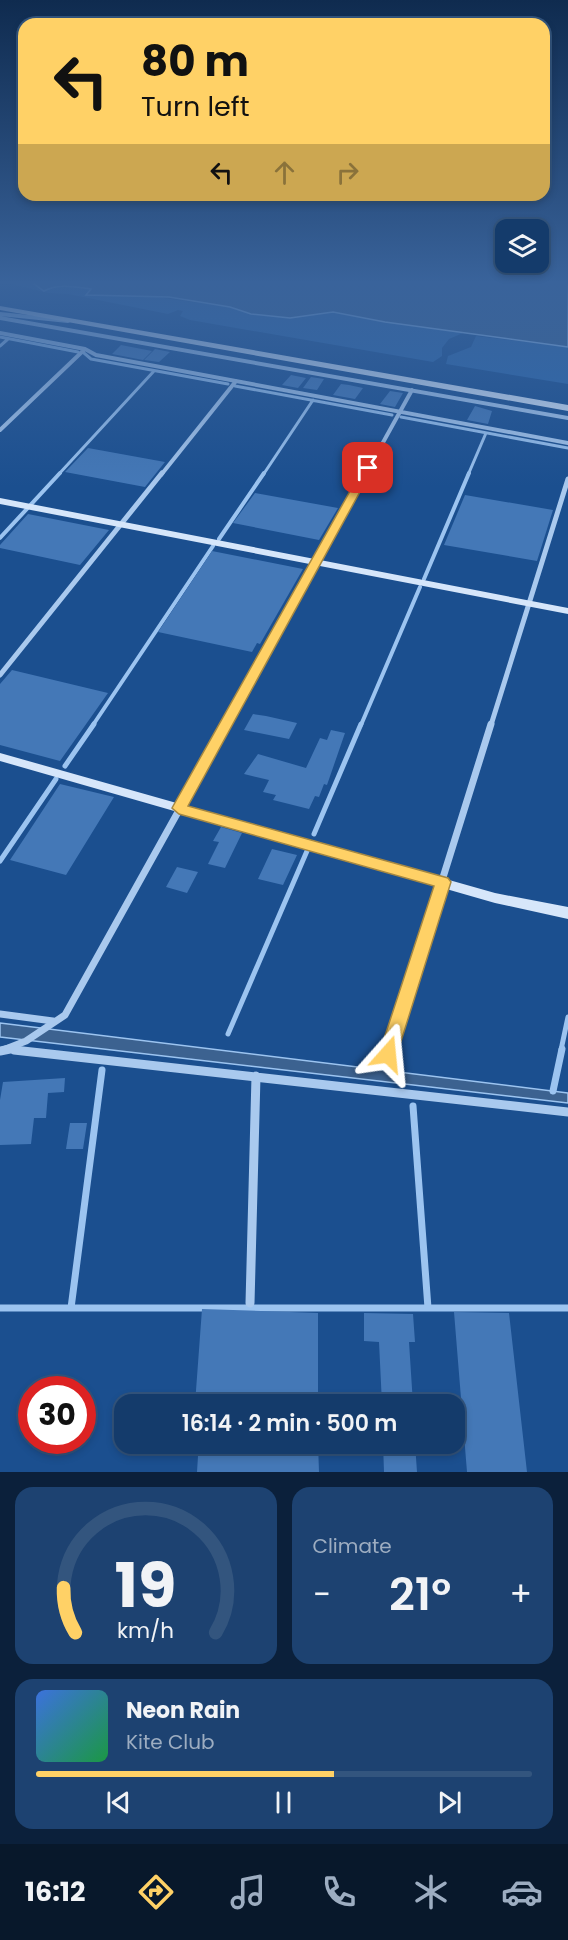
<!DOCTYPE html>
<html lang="en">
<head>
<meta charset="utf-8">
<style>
	body { margin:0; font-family:Poppins,sans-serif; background:#1d4271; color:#f1f3f6; height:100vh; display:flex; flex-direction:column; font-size:22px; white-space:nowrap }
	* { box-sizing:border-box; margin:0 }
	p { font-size:20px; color:#9dadc1 }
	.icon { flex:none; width:33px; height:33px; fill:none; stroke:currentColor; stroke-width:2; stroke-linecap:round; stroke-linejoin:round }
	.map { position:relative; height:1472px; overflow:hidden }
	.sheet { display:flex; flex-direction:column; gap:15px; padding:15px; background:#0b203b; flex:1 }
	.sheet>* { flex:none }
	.banner { position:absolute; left:18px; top:18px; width:532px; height:183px; border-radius:18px; box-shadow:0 3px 9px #0003,0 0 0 2px #33557e; background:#ffd166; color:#111; overflow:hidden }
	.controls { position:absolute; left:495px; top:219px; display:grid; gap:12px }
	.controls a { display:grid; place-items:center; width:54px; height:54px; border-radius:12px; background:#143b6b; box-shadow:0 3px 9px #0003,0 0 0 2px #33557e; font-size:30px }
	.speed { position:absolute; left:18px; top:1376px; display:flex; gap:12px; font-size:30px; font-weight:700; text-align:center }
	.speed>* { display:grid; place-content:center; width:78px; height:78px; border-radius:50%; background:#143b6b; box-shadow:0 3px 9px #0003,0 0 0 2px #33557e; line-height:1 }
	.speed .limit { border:9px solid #d22; background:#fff; color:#111 }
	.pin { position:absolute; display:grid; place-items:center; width:51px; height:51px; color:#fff; margin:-26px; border-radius:12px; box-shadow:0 3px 9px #0006 }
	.me { position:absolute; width:66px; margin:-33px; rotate:18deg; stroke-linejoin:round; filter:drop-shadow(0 0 4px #0008) }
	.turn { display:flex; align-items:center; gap:21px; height:126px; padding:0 24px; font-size:27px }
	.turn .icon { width:78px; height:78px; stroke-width:2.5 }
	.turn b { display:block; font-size:42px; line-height:51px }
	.lanes { display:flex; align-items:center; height:57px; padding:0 24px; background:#0003; justify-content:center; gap:30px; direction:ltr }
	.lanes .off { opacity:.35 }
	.big { font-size:45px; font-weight:600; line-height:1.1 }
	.sheet .widget { flex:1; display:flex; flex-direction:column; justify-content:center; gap:9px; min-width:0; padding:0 21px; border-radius:18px; background:#1d4271 }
	.sheet .dial { align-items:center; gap:0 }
	.dial svg { height:156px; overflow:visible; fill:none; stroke:#33557e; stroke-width:7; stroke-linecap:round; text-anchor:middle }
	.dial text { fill:#f1f3f6; stroke:none }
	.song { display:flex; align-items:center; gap:18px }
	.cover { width:72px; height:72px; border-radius:9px; background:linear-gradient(135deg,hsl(220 70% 55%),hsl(140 70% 35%)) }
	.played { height:6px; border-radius:3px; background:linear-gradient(90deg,#ffd166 60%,#33557e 60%) }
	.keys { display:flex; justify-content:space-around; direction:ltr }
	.heat { display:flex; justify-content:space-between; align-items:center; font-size:33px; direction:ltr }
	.sheet .tiles { flex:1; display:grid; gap:15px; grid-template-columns:1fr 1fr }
	.widget:last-child { grid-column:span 2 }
	.trip { position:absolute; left:114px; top:1394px; width:351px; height:60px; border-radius:18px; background:#143b6b; box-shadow:0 3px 9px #0003,0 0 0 2px #33557e; font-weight:600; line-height:60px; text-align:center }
	.tab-bar { display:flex; height:96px; justify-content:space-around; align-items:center; background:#08182b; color:#9dadc1 }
	.tab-bar .icon { width:42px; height:42px }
	.tab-bar .current { color:#ffd166 }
	.tab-bar b { font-size:27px; color:#f1f3f6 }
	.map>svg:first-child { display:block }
</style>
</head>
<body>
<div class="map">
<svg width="568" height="1472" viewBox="0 0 568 1472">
	<rect width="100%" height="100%" fill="#1b4f8f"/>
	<path fill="#2e69ad" d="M0 281H38L260 311 333 312 463 333 449 339 442 348V356L433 362 190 320 180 316 183 311 178 310 168 314 68 294 48 293Z
		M476 336 568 347V384L446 364 448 356 471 347Z"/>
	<path fill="#3c6290" stroke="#9cc4f0" stroke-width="1.5" d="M30 281H568V347L385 322 333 312 290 318 251 314 230 307 169 297 86 295 91 289C75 287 59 283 44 291Z
		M0 1023 568 1093V1103L0 1037Z"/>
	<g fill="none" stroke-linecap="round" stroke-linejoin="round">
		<path stroke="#9cc4f0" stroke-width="3" d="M0 337 78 352
			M0 346 8 339
			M84 353 91 359 228 384
			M235 386 392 415
			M401 417 568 448
			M58 475 154 371
			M263 475 313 400
			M468 475 486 433"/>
		<path stroke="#9cc4f0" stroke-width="4" d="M0 538 60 473
			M219 539 264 473
			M424 579 469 473
			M93 725 213 546
			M361 725 420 587"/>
		<path stroke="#9cc4f0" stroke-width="5" d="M65 766 94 724
			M314 834 361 724
			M0 861 56 779
			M228 1034 307 851
			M561 1050 568 1017"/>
		<path stroke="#9cc4f0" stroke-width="7" d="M553 1091 562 1049
			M413 1106 428 1308
			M0 1308H568
			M71 1308 102 1070"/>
	</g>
	<path fill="#4478b7" d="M121 345 152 351 143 360 112 354Z
		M155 349 170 352 159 362 144 360Z
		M291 375 306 378 298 388 282 385Z
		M311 377 324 379 317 390 303 388Z
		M341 384 349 385 363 388 355 399 333 395Z
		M390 391 403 393 395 407 380 404Z
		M475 406 492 411 488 424 467 420Z
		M88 448 165 462 145 487 65 472Z
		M255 493 338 508 319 540 233 523Z
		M465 495 553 510 537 561 444 545Z
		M28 514 109 530 80 565 0 548V545Z
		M212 551 303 569 260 644 257 643 252 652 158 632Z
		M12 670 108 693 60 761 0 745V684Z
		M253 714 266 716 297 723 289 739 244 730Z
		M331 730 345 733 327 785 324 784 319 797 315 796 309 809 273 800 276 795 263 792 269 780 244 774 258 754 306 768 320 738 327 740Z
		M60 784 114 797 66 875 10 860Z
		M221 827 242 833 225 868 208 864 219 842 213 841Z
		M272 849 297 855 283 885 258 879Z
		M177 867 198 872 187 893 166 887Z
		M65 1078 64 1092 48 1093 46 1118H34L31 1144 0 1145V1100L3 1082Z
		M70 1123H87L83 1149H66Z
		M202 1309 318 1313V1404H195Z
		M454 1312 509 1313 527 1472H467Z
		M364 1313 413 1314 415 1342H409L413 1404H382L379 1342 364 1341Z
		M193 1443H318L319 1472H197L198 1456H192Z
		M383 1443H415L417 1472H384Z"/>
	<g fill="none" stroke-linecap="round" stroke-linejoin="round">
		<path stroke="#a9c9ee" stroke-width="4" d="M0 314 68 321
			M0 318 568 418
			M0 333 85 349 96 355 568 443
			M0 430 85 349
			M161 475 236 381
			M365 475 412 390"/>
		<path stroke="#a9c9ee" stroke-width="5" d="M0 675 162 473
			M226 725 366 473
			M491 725 568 479"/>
		<path stroke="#a9c9ee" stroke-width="7" d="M0 1014 53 1021
			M3 1050 26 1041 65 1015 227 724
			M14 1050H16
			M389 1050 491 724"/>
		<path stroke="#a9c9ee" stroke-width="9" d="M14 1050 568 1112
			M0 1051 10 1049
			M388 1054 390 1049
			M250 1303 256 1076"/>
		<path fill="#d6e6fa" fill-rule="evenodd" d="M0 306 568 405V411L0 310Z
			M0 498 568 608V614L0 504Z
			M0 753 495 893 568 907V919L495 903 0 761Z"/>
	</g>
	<linearGradient id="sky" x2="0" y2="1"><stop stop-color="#0f2b4f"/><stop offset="0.58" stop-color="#39639b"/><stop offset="1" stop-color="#39639b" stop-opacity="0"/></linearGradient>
	<rect width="568" height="487" fill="url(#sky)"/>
	<path fill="#ffd166" stroke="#a68842" stroke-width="1.5" d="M368 465 373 468 188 806 448 878 451 882 397 1054 394 1060 388 1062 382 1060 379 1054 434 886 179 814 172 808 363 468Z"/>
</svg>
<div class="controls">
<a><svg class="icon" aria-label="layers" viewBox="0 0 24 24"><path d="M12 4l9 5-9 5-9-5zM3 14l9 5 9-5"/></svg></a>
</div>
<div class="speed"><div class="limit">30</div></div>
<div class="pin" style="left:368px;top:468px;background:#d93025"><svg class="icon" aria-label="arrive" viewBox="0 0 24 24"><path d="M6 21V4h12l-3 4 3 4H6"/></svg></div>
<svg class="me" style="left:388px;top:1054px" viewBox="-20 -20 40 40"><path d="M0-17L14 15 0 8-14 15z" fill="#ffd166" stroke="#fff" stroke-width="4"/></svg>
<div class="trip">16:14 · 2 min · 500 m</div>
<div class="banner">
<div class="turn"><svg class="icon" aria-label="left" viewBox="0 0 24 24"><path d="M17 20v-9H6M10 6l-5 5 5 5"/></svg><div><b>80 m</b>Turn left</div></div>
<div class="lanes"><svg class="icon" aria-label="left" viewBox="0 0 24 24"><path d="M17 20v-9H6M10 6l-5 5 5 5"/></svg><svg class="icon off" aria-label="ahead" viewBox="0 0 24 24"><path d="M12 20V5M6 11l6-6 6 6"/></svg><svg class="icon off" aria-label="right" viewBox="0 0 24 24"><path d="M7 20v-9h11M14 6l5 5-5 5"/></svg></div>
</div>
</div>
<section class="sheet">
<div class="tiles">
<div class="widget dial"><svg viewBox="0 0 100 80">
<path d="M14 69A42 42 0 1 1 86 69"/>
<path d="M14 69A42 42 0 0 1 8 46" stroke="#ffd166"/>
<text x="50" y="56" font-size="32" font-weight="700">19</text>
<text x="50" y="72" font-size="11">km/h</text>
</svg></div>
<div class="widget"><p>Climate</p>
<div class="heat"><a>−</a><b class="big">21°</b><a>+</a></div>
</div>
<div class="widget">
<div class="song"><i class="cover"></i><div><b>Neon Rain</b><p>Kite Club</p></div></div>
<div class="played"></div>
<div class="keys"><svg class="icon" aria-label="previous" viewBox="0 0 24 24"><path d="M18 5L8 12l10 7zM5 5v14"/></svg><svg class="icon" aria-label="pause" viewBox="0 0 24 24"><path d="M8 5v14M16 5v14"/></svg><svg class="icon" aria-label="next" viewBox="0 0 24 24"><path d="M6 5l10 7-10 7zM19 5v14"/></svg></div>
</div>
</div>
</section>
<nav class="tab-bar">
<b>16:12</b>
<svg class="icon current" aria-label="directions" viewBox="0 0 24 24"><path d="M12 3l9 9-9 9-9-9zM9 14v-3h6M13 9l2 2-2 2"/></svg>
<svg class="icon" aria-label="music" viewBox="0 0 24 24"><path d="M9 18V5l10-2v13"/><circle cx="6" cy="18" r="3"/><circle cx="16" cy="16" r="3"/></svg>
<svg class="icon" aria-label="phone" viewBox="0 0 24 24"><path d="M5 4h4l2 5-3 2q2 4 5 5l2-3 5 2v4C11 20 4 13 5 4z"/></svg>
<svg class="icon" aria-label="climate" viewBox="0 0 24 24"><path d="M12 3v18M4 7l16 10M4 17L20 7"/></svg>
<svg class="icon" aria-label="car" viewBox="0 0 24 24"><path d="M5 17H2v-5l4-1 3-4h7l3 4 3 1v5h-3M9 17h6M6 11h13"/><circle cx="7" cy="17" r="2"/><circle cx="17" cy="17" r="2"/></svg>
</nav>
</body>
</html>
